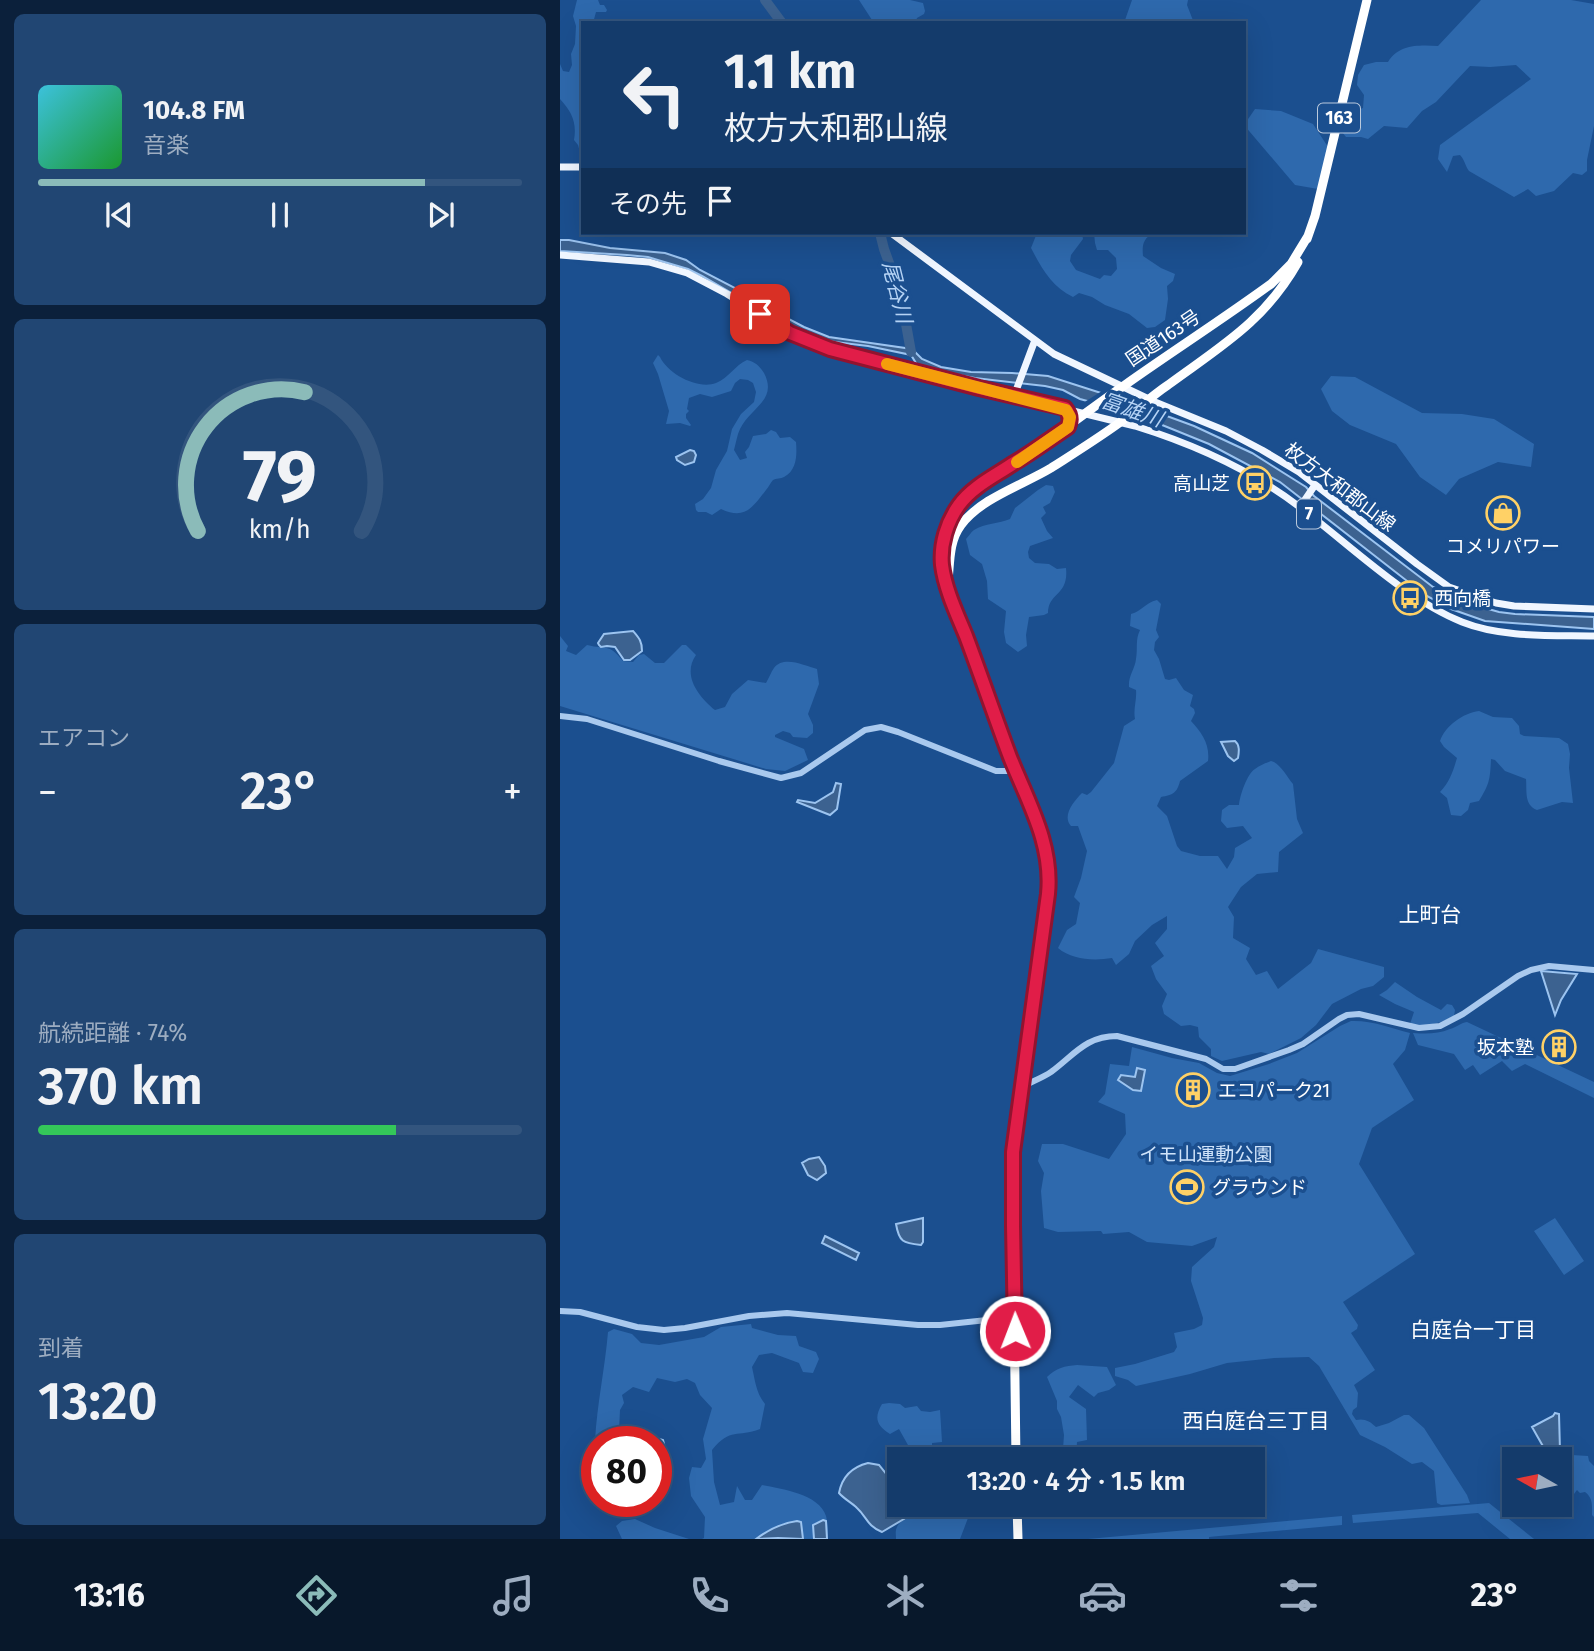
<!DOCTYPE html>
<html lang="ja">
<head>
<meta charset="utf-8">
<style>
	body { margin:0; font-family:"Fira Sans","Noto Sans JP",sans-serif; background:#214673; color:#f1f3f6; height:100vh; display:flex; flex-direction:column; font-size:26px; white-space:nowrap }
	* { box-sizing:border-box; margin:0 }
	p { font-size:23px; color:#9dadc1 }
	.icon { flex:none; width:38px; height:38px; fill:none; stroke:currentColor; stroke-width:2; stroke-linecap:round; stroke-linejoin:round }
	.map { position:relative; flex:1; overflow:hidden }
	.details { display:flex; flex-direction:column; gap:14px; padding:14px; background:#0b203b; width:560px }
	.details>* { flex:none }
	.hud { position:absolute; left:21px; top:21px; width:665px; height:214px; border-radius:0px; box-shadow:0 7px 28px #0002,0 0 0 2px #33557e; background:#143b6b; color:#f1f3f6; overflow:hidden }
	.needle { width:46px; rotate:279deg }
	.buttons { position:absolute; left:942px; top:1447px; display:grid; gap:14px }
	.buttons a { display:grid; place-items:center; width:70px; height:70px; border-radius:0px; background:#143b6b; box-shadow:0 7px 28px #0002,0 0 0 2px #33557e; font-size:35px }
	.speed { position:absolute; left:21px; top:1426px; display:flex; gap:14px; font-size:35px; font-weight:700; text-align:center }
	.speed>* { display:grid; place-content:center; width:91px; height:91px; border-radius:50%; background:#143b6b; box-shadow:0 7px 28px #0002,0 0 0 2px #33557e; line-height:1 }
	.speed .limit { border:10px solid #d22; background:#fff; color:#111 }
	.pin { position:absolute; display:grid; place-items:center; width:60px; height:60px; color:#fff; margin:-30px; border-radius:14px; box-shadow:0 4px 10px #0006 }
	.me { position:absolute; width:77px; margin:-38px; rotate:359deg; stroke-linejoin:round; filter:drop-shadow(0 0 5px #0008) }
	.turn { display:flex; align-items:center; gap:24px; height:147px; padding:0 28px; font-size:32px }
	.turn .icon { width:91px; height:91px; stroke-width:2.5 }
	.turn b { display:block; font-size:49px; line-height:60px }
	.then { display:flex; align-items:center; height:66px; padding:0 28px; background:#0003; gap:14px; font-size:26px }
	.big { font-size:52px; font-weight:600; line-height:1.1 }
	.details .widget { flex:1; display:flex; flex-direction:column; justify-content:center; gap:10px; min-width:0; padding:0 24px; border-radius:10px; background:#214673 }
	.details .dial { align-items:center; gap:0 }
	.dial svg { height:182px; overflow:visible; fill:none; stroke:#33557e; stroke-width:7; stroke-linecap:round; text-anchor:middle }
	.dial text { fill:#f1f3f6; stroke:none }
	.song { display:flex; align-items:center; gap:21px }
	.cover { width:84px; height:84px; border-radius:10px; background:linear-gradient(135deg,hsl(190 70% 55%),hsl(130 70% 35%)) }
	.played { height:7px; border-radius:4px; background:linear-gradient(90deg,#8bbbb9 80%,#33557e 80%) }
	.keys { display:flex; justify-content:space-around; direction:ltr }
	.heat { display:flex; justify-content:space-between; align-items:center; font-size:38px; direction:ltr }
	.charge { height:10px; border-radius:5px; background:linear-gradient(90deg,#34c759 74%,#33557e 0) }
	.trip { position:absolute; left:327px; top:1447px; width:378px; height:70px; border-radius:0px; background:#143b6b; box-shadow:0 7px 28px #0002,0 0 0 2px #33557e; font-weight:600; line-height:70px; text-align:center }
	.menu { display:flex; height:112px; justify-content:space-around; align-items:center; background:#08182b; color:#9dadc1 }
	.menu .icon { width:49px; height:49px }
	.menu .selected { color:#8bbbb9 }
	.menu b { font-size:32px; color:#f1f3f6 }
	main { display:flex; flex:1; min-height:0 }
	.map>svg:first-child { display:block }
</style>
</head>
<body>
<main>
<section class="details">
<div class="widget">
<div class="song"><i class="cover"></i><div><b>104.8 FM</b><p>音楽</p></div></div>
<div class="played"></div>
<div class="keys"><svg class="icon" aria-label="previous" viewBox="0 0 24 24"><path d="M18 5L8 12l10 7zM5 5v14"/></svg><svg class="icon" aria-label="pause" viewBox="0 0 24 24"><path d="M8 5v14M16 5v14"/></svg><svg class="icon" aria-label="next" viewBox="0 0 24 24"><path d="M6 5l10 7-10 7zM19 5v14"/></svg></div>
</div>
<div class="widget dial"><svg viewBox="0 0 100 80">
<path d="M14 69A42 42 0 1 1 86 69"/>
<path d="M14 69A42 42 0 0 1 61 8" stroke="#8bbbb9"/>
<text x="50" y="56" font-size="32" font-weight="700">79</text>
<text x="50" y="72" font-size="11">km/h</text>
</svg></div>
<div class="widget"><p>エアコン</p>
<div class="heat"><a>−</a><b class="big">23°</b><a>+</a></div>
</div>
<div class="widget"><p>航続距離 · 74%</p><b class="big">370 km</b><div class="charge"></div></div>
<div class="widget"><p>到着</p><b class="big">13:20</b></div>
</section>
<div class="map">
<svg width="1034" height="1539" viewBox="0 0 1034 1539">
	<rect width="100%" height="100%" fill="#1b4f8f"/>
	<path fill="#2e69ad" d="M17 0H38L40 5H44L47 10 46 12H36L33 23H23V152H20L18 145 14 140C17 123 12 112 0 99V64L3 71 9 72 12 65 11 54 15 44 16 26 13 16Z
		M299 0H350L363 3 365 11 364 14 357 18 355 23H345L344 20C333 18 323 22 312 20Z
		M572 0H628L627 5 634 23H564Z
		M921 0H1011L1034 4V126L1027 160V171L1022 175 1013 173 994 191 976 196 968 189 954 197 909 171C905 166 905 160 900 155L893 156 887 172 878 159 880 145 971 79 956 65 930 67 910 66 876 102 862 111 847 128 824 126 808 139 801 137H786L782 132 787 111H795L803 108 804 95 797 85 798 75 804 65 816 62H828C839 44 859 45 878 46Z
		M695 109 721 111 753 124 770 150 758 189 735 185 684 125Z
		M477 233H522L523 239 511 255 510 261 516 270 540 279 544 275 551 276 557 269 556 258 548 250H537L535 243 534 233H593C583 239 582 245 583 256L601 268 615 274 613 281 607 286 608 299 605 320 595 327 587 328 569 314 545 305 532 297 519 293 513 297C492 287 482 269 471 248Z
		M98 355 100 357C108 374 138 390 156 383 169 378 175 365 187 360 195 362 199 365 204 373 218 400 191 407 180 429 177 435 176 443 174 450L180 460 187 458 185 452 189 447 193 436 206 434 211 430 216 432 220 438 230 437 236 442C237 455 237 470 224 477 221 479 216 478 213 480 210 483 209 487 206 490 192 508 185 520 161 509L152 515 146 512H138L136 510 135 504 143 499 151 488 156 470 167 451 172 429 181 414 194 402 196 392 193 383 188 380 180 379 175 383 171 391 152 397 140 394 129 398 127 409 129 411 126 414V418L131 425 130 426 120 423 106 424 109 411 98 374 93 363Z
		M771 376 795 377 862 413 902 414 934 419 974 444 971 467 938 462 899 479 886 495 860 477 836 444 790 425 772 411 761 389Z
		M486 485 493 486 495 492 490 503 483 507 486 513 481 518 487 531 493 538 470 546 468 552 469 558 475 563 489 564 497 569 506 568C509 596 488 592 488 613L484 615 469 617 466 635 467 646 458 652 446 643 444 632 446 611 428 599 427 581 422 564 410 555 406 539C409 536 411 532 414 530 425 523 439 524 450 519L455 508 478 490Z
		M597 600 601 604 596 630 599 637 595 642 594 650 599 659 605 679 609 680 616 678 624 690 633 695 630 706 634 709 635 713 631 721C642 733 650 744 648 761L620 781C617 793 613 795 601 797L597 806 607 816 617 846 621 851 640 856H658L667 869 674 857 675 848 692 838 683 826 667 828 661 821 662 810 669 805H679C680 795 687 774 695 769 700 765 706 763 711 761 720 763 727 777 733 784L737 819 743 833 719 852 718 872 697 874 681 887 668 907 674 917 673 938 690 948 686 959 696 975 707 971 718 989 751 963 758 949 824 967V977L813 986 801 989 772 1004 756 1025 741 1038 709 1054 701 1052 662 1061 651 1056V1049L639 1037 638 1027 630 1025 621 1026 604 1014 602 1006 607 994 596 979 591 966 604 956 595 943 607 929V916L592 925 575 941 569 954 556 965 552 958C534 961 512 960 498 948L507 930 516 924 520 903 514 897 521 878 527 851 518 826H511C502 816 513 802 522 793L527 795 531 792 554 763 564 726 575 719C573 709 577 700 576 690L569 687C568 676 575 669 576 659 578 648 575 640 580 630L570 626 571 614C582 611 585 603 597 600Z
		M0 636 8 646 6 651 16 655 27 645C48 650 48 643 63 661L73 662 79 655 84 654 95 663H104L122 645H126L136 655C122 675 138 696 155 710L165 707 172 694 188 680 206 683C209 678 211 672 214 668 224 655 245 666 257 669L259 684 248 714 253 725V733L247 738 233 737 230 733 223 731 215 735V737L244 749 248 760 225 771 206 769 0 706Z
		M919 711 933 717 952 718 959 726 960 734 964 736 999 738 1008 744 1010 754 1009 768 1013 803 1002 802 977 810C964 805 967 791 966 779L945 771 935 760 931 759C930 779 930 783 919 801L910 803 908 810 901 816 891 815 887 798 880 792C890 782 893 771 897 758L884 747 880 741C885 726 903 713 919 711Z
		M835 982 857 997 881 1010 887 1004 892 1005 895 1010 894 1016C879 1024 867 1027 850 1024L854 1012 835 1004 819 995 827 990Z
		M791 1021C811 1020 831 1028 850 1033L845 1050 833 1064 854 1100 812 1128 799 1164 855 1254 783 1302 798 1325 797 1329 791 1333 815 1370 794 1385 798 1393 797 1407 793 1410 792 1414 796 1420C804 1418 810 1421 816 1427L829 1423 844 1415H849L864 1428 907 1495 910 1503 881 1505 877 1503 874 1471 862 1462 852 1464 825 1447 800 1435 759 1366 749 1357 714 1358 667 1363 630 1374 576 1386 568 1380 555 1376V1368L575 1364 614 1352 617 1347 614 1333 634 1329 642 1325 643 1318 631 1281 632 1267 654 1247 657 1237 632 1246 587 1242 569 1232 543 1234 541 1231 498 1232 484 1228 481 1191 484 1173 478 1161 482 1144H503L549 1159 566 1134 565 1114 538 1102 545 1094 550 1064 569 1066 572 1047 612 1058 639 1063 657 1073 670 1076 709 1064 737 1053 780 1026Z
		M907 1022 1034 1082V1098L965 1064 952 1071 942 1061 920 1075 913 1065 905 1070 894 1054 858 1045 853 1033C867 1034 878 1034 890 1029 897 1027 900 1023 907 1022Z
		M995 1218 1024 1261 1004 1275 974 1231Z
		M191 1324 192 1328 218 1335 236 1336 239 1346 256 1352 259 1359 253 1373 243 1372 239 1363 212 1353 199 1355 192 1367C195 1380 196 1393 205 1404L200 1429C177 1438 171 1427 152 1450L154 1482 160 1505 174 1502 177 1486 185 1500H192L202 1485C222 1489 259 1494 266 1516 268 1523 268 1532 268 1539H142L144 1538 145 1517 131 1496 129 1478 132 1467 141 1468 146 1459 143 1439 152 1408 140 1395 135 1383 127 1379 115 1382 97 1378 89 1392 73 1387 62 1395 64 1403 60 1410 59 1431 45 1442 35 1441C37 1404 45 1368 48 1332L54 1329 72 1334 81 1343 99 1345 144 1337 161 1327Z
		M517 1365 547 1367 556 1385 549 1390 538 1393 534 1397 518 1385 509 1397 526 1409 527 1440 517 1442 516 1459H496L503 1449 504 1435 501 1417 497 1409V1401L487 1377C496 1368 505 1366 517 1365Z
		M329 1403 340 1404 345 1408 357 1406 361 1411 370 1412 380 1410 382 1442 372 1443V1459H347L353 1454 339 1429 330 1434C316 1425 314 1418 322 1404Z
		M1012 1455 1028 1456 1029 1461 1034 1466V1517L1032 1515C1032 1505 1033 1498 1025 1492L1020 1493 1017 1490 1014 1494 1011 1492 1008 1475 1002 1469 1005 1460Z
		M929 1503 974 1539H950L918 1513 793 1523 792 1515Z
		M350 1505H413L400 1539H336C336 1535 335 1531 337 1527 342 1516 354 1523 350 1505Z
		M782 1516V1525L659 1536 649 1537V1539H528Z
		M75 1519 95 1528 129 1539H62L56 1526 62 1521Z"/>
	<path fill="#3c6290" stroke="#9cc4f0" stroke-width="2" d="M0 240H9L50 248 105 253 126 260 140 270 200 301 219 314 244 327 269 337 352 349 362 359 381 367 411 372 452 373 488 376 566 401 634 426 692 453 746 487 754 496 873 587 907 603 939 612 955 614 1034 617V629L925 621 891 609 865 595 720 482 649 444 575 414 520 399 503 390 485 386 415 378 359 368 351 355 308 346 259 340 218 320 142 276 128 269 101 261 88 257 67 255 0 251Z
		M130 450 134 451 136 455 134 462 125 465 117 460 116 457Z
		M73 631C79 638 82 641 82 651L70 660H64L55 647 47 646 41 647 39 645 38 643 44 634Z
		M675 741C680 745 679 752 678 758L674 761 668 756 661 742Z
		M276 783 281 784 277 809 270 815 237 802 238 800 255 803 273 792Z
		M981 971 1017 974 1001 1000 995 1015Z
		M577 1068 585 1070 581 1091 573 1090 558 1080 561 1075 575 1077Z
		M259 1157 265 1166 266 1173 257 1180 248 1175 242 1163 249 1159Z
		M363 1218V1242L361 1245C343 1243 339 1242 336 1224Z
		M265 1236 299 1253 296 1260 262 1243Z
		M995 1413 999 1414 1000 1451 984 1448 972 1427 993 1416Z
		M73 1431 103 1440C106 1449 105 1456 96 1462V1442H57Z
		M308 1463 319 1465 339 1490 340 1505H349V1516L322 1532C307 1526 307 1517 297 1508 291 1502 284 1499 279 1493 282 1477 292 1467 308 1463Z
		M263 1520 266 1521 267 1539H254L253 1525Z
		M237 1521 241 1522 243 1539 218 1538 196 1539C208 1530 222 1523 237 1521Z"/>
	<path fill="#1b4f8f" d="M542 391 591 406 576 418 523 403Z"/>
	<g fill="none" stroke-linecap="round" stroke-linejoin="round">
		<path stroke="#3c6290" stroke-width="10" d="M205 0 222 23
			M320 233 324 249 341 296 351 352"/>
		<path stroke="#a9c9ee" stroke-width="6" d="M0 716 27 719 159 761 221 778 241 773 305 730 321 727 338 732 436 771H455
			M462 1087C471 1082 482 1078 491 1072 514 1055 526 1036 557 1036L646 1059 663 1069H675L729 1050 743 1044 779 1019 787 1015 799 1014 859 1028 880 1026 903 1014 958 976 971 970 989 966 1034 970
			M0 1311 20 1312 77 1327 104 1330 125 1328 189 1316 227 1313 358 1325H380L455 1317"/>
		<path stroke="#f0f6ff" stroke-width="7" d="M0 167H23
			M331 233 494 354 595 402 666 431 702 450 739 472 857 564 889 587 936 603 954 606 1034 609
			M0 255 89 262 127 273 167 294 230 333 270 349 419 388 575 426C633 444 693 471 741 508 791 546 845 599 902 622 942 638 992 635 1034 636
			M454 396 475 340
			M740 507 755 485"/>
		<path stroke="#fff" stroke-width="9" d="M747 239 755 216 807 0
			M388 581C390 561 389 541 401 525 421 498 463 485 491 468 516 452 542 436 566 418 580 407 593 395 608 385 661 346 704 322 738 262
			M456 1460 453 1226V1152L488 894C494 834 458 781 438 726 420 676 402 626 384 575 380 550 385 525 400 504 419 479 456 463 482 445 510 425 537 404 565 385 613 351 663 319 711 284L731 264 748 236
			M457 1505 458 1539"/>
	</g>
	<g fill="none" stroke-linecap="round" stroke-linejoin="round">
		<defs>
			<path id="route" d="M200 314 230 333 270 349 419 388 505 408C510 414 511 420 508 427 490 439 473 452 454 463 435 476 413 486 399 505 387 522 380 544 382 565 385 589 397 614 406 636 421 676 435 717 450 757 468 802 493 844 488 894L453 1152V1226L455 1331"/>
		</defs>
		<use href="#route" stroke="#92132f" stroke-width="18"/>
		<use href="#route" stroke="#e11d48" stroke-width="12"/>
		<path stroke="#f59e0b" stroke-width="12" d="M327 364 506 410 510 417 508 427 457 462"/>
	</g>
	<defs>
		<symbol id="bus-ring" viewBox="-11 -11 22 22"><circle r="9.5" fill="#1b4f8f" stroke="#ffd166" stroke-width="1.5"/><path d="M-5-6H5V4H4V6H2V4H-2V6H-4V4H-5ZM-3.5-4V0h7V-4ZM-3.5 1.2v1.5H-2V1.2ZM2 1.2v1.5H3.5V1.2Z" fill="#ffd166"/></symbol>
		<symbol id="shop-ring" viewBox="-11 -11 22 22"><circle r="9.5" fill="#1b4f8f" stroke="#ffd166" stroke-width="1.5"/><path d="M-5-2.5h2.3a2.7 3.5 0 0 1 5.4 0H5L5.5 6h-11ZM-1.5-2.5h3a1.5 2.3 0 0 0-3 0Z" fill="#ffd166"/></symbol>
		<symbol id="building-ring" viewBox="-11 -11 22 22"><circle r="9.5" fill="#1b4f8f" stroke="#ffd166" stroke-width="1.5"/><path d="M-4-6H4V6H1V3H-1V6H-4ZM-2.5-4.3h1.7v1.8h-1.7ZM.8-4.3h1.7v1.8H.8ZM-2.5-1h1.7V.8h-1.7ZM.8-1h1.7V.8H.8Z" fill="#ffd166"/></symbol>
		<symbol id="stadium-ring" viewBox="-11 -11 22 22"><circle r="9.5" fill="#1b4f8f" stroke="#ffd166" stroke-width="1.5"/><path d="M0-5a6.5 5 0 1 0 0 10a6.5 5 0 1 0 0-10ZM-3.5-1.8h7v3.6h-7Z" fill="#ffd166"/></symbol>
	</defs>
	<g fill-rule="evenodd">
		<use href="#bus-ring" x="676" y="464" width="38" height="38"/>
		<use href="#shop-ring" x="924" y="494" width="38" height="38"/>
		<use href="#bus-ring" x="831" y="579" width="38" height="38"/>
		<use href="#building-ring" x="980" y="1028" width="38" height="38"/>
		<use href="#building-ring" x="614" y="1071" width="38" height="38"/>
		<use href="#stadium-ring" x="608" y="1168" width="38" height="38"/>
	</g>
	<g text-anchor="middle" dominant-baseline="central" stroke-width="7" stroke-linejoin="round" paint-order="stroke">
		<g fill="#1b4f8f" stroke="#bbcadd" stroke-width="2">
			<rect x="758" y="103.5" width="42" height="29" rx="5"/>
			<rect x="737" y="499.5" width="24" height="29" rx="5"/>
		</g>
		<g font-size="18" font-weight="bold" fill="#fff">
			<text x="779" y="118">163</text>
			<text x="749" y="514">7</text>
		</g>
		<g font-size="19" fill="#fff" stroke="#1b4f8f">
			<text transform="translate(603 338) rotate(-34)">国道163号</text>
			<text transform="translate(780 487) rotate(37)">枚方大和郡山線</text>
		</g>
		<g font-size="19" fill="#fff" stroke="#1b4f8f" text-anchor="start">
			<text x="670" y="483" text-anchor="end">高山芝</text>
			<text x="943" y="546" text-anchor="middle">コメリパワー</text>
			<text x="874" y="598">西向橋</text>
			<text x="974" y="1047" text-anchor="end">坂本塾</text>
			<text x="658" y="1090">エコパーク21</text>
			<text x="652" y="1187">グラウンド</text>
		</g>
		<g font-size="19" fill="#cfe3fa" stroke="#1b4f8f">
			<text x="646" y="1154">イモ山運動公園</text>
		</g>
		<g font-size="21" font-style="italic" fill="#b5d3f5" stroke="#1b4f8f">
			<text transform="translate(337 292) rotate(76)">尾谷川</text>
			<text transform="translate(572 410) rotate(19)">富雄川</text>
		</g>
		<g font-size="21" fill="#fff" stroke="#1b4f8f">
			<text x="870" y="915">上町台</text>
			<text x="913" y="1330">白庭台一丁目</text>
			<text x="696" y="1421">西白庭台三丁目</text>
		</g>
	</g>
</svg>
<div class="buttons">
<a><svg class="needle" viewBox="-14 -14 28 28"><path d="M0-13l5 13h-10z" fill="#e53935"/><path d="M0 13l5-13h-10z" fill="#9dadc1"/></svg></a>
</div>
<div class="speed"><div class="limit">80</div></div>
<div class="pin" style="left:200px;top:314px;background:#d93025"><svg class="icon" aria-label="arrive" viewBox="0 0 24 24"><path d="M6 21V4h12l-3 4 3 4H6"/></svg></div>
<svg class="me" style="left:455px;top:1331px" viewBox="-20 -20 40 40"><circle r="17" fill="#e11d48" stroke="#fff" stroke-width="3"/><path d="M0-11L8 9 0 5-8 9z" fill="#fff"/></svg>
<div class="trip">13:20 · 4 分 · 1.5 km</div>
<div class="hud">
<div class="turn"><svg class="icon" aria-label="left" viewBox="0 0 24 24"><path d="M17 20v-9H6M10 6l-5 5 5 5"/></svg><div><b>1.1 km</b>枚方大和郡山線</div></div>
<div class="then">その先<svg class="icon" aria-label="arrive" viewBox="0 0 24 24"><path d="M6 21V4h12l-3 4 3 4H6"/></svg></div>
</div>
</div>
</main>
<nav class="menu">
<b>13:16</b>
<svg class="icon selected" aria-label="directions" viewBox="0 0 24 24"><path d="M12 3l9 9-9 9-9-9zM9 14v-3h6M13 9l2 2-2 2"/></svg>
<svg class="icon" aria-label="music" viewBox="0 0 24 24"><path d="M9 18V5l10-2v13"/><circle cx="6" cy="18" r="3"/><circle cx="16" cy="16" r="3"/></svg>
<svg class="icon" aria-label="phone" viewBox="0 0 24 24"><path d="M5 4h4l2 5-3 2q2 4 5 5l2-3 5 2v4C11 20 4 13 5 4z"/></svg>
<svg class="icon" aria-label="climate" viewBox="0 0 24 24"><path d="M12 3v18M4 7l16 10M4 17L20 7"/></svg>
<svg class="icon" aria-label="car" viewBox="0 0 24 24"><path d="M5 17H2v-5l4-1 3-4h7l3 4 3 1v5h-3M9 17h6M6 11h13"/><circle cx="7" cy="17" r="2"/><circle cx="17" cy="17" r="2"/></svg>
<svg class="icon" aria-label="filters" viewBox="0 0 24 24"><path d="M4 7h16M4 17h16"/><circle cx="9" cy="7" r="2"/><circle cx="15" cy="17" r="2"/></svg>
<b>23°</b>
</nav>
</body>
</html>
